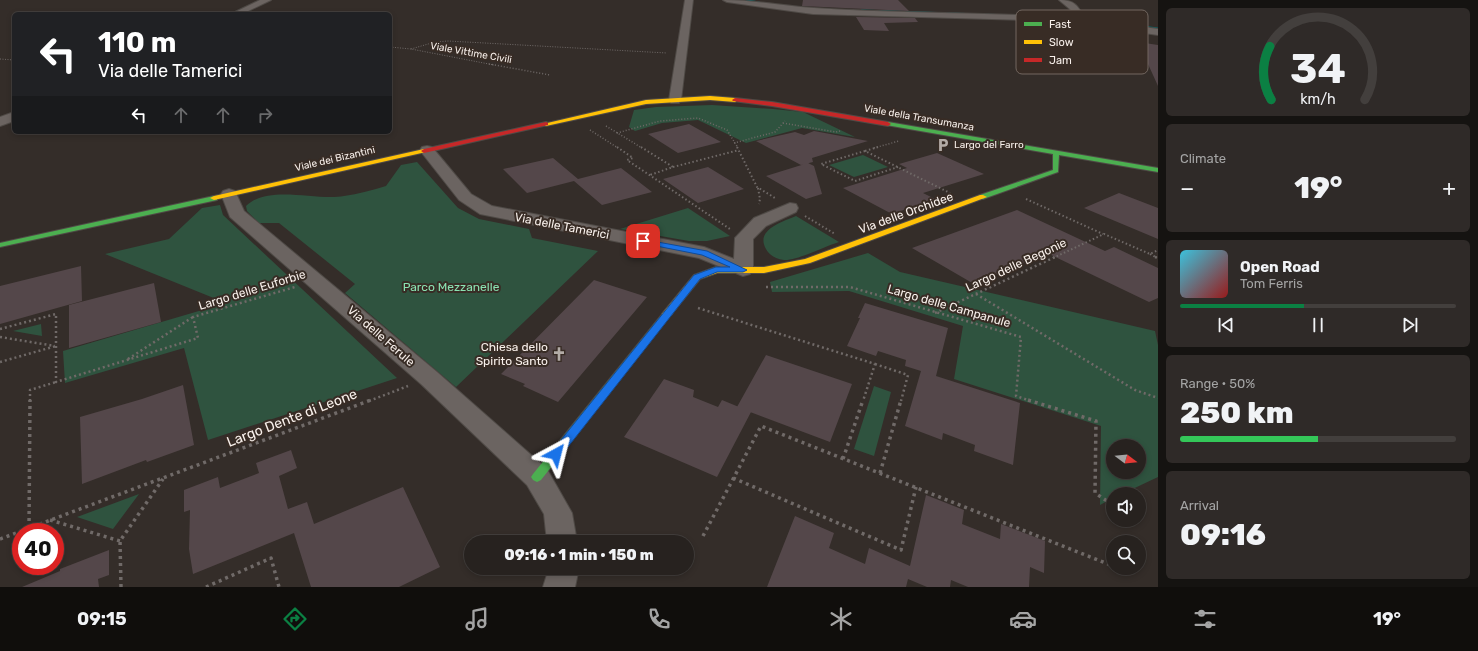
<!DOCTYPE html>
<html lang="en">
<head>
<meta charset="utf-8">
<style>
	body { margin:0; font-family:Rubik,sans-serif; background:#2f2a28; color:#f1f3f6; height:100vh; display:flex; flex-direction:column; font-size:15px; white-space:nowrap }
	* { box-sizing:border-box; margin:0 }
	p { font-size:13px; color:#a4a4a4 }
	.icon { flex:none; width:22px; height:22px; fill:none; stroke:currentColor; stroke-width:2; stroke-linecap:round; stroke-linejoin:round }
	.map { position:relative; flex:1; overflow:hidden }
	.drawer { display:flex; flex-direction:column; gap:8px; padding:8px; background:#151311; width:320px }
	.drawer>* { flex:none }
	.guide { position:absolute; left:12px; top:12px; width:380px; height:122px; border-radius:6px; box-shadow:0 2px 6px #0003,0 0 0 1px #433f3d; background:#202124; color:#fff; overflow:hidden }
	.needle { width:26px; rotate:106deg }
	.fabs { position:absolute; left:1106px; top:439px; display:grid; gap:8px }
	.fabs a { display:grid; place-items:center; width:40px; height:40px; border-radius:50%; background:#27221f; box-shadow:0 2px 6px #0003,0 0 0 1px #433f3d; font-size:20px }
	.speed { position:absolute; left:12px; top:523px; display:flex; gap:8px; font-size:20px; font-weight:700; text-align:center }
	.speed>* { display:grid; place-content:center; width:52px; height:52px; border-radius:50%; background:#27221f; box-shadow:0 2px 6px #0003,0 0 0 1px #433f3d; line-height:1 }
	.speed .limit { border:6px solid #d22; background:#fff; color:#111 }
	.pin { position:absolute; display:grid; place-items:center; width:34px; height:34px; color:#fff; margin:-17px; border-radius:8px; box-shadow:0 2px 6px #0006 }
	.me { position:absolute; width:44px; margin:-22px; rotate:38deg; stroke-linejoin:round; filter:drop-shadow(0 0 3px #0008) }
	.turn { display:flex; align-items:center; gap:14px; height:84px; padding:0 20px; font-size:18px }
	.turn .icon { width:52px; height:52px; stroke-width:2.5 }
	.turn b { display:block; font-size:28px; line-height:34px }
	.lanes { display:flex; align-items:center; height:38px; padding:0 20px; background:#0003; justify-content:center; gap:20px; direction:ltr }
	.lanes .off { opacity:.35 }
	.big { font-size:30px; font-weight:800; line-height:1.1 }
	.drawer .widget { flex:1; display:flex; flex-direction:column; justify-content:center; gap:6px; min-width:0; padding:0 14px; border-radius:6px; background:#2f2a28 }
	.drawer .dial { align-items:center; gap:0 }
	.dial svg { height:104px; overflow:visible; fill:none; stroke:#433f3d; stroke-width:7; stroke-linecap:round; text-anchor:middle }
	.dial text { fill:#f1f3f6; stroke:none }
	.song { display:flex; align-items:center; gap:12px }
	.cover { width:48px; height:48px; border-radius:6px; background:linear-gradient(135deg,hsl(190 70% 55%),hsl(0 70% 35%)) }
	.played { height:4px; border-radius:2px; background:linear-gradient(90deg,#0b8043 45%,#433f3d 45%) }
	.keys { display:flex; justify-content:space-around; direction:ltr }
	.heat { display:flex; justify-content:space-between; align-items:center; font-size:22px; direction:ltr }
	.charge { height:6px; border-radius:3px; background:linear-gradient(90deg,#34c759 50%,#433f3d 0) }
	.trip { position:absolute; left:464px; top:535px; width:230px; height:40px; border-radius:20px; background:#27221f; box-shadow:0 2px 6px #0003,0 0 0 1px #433f3d; font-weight:800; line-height:40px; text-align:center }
	.tabs { display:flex; height:64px; justify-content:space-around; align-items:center; background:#100e0c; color:#a4a4a4 }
	.tabs .icon { width:28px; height:28px }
	.tabs .current { color:#0b8043 }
	.tabs b { font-size:18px; color:#f1f3f6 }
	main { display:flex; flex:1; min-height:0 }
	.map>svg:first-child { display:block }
</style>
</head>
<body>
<main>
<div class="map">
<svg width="1158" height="587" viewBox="0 0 1158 587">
	<rect width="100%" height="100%" fill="#342d29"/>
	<path fill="#2f533f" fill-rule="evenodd" d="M712 105 773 109 803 112 855 137 802 128 746 143 698 120 662 123 635 131 629 127 634 110 656 107Z
		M863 155 888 167 854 177 829 165Z
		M417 162 458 208 479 219 529 229 532 238 598 251 456 387 345 293 355 284 279 223H259L247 211 246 206C268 184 316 201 344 196 358 194 373 190 386 186L401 165Z
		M220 205 223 215 397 378 208 440 184 348 65 383 63 351 226 303 105 254 169 239 202 208Z
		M688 208 730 236 707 241H689L620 229Z
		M796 216 839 242C826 246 796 261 784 260 776 259 770 256 766 249 755 230 782 222 796 216Z
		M868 253 900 272 1155 331 1158 345V477L1122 494H1113V498L1100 505 1101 426 954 379 963 326 849 291 772 292 770 282ZM1113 446H1139V472H1113Z
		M41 324 42 336 13 331Z
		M874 386 891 392 874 456 854 449Z
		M139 494 113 529 77 517Z"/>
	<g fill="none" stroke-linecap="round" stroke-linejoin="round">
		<path stroke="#056468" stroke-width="3" d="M742 0 759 3
			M862 11 1069 18
			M1089 20 1158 29"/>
	</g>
	<path fill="#54474a" d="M803 0H898L909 11 802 6Z
		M856 17 915 18 918 22 884 23 889 31 864 30Z
		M1138 42 1158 45V86Z
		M689 124 721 142 678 153 648 134Z
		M814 131 868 141 812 158 813 162 801 165 756 141 795 132 804 135Z
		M937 153 984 174 923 193 935 199 892 214 843 188 907 168 899 164Z
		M553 158 578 179 621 168 652 192 602 205 574 181 527 193 503 169Z
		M808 163 814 166 822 194 806 199 766 176Z
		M708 167 744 189 698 203 663 179Z
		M1119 193 1158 208V239L1084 208Z
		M1017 210 1105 251 1114 247 1158 268V298L1149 302 1047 253 974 284 912 248Z
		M81 266 82 301 0 324V286Z
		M594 280 647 297 558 402 523 386 525 384 501 374Z
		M154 283 161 322 69 348V305Z
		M865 303 948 328 936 376 1020 403 1013 465 974 451 975 445 943 433 942 440 905 426 921 371 905 366 906 360 878 351 876 356 847 346 860 318H858Z
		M766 355 852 384 830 442 737 407Z
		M664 379 694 390 693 397 718 407 722 400 751 412 717 477 624 437Z
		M183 385 194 445 147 462 146 460 82 484 80 417 142 399Z
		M291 450 297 468 279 476 288 509 307 502 314 524 403 487 440 567 399 587H311L294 533 193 574 189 549 190 510 184 512V490L218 477 220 488 259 473 256 463Z
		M926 495 964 510 962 524 1000 539 1001 524 1045 541 1044 573 1030 567 1029 587H968L951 580 950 587H927L908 579 906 587H767L795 516 834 533 829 548 865 564 869 548 910 566Z
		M109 550V575L98 579 99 587H22L60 571V569Z"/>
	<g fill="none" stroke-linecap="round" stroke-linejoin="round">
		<defs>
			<path id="street" d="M260 0H271L242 14H231Z
				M685 0H693L681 100 679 103H671L669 100Z
				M723 0C754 0 783 6 814 8 901 14 989 12 1076 18L1071 10 1059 0C1075 0 1078 6 1085 19L1158 29V35L1082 24 1026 20 813 14 727 2Z
				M14 112V121L0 126V117Z
				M427 146 432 147 471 194 492 206 704 247 734 259 735 238 754 218 790 203 796 204 798 208 796 212 766 226 753 239V270L750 274 743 276 699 258 480 214 459 200 422 153 420 150 422 147Z
				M229 189 235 191 244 211 437 372 547 469 572 513 577 542H547L544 514 527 485 421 384 230 217 221 194 223 191Z
				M549 568H579L575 587H543Z"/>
			<path id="fast" d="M888 122 1158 168V172L1059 155 1058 172 983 199H980V195L1053 170V154L886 125V123Z
				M214 196H217V200L0 247V243Z
				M667 311 672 314 670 316 541 480 537 482 533 480 531 477 533 474 664 312Z"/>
			<path id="slow" d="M710 96 735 98 738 100 735 102 710 100 646 104 546 126 543 124 646 100Z
				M424 149 427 151 426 152 214 200 210 198 214 196Z
				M980 195H983L987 197 810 263 764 273H717L700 279 670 316 667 317 662 314 694 275 716 267H764L805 259Z"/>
			<path id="jam" d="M735 98 772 102 888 122 891 124 888 126 772 106 733 101 732 100Z
				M546 122 548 123V125L424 153 421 151 424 149Z"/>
		</defs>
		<use href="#street" stroke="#4f4a46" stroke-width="2"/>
		<use href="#fast" stroke="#4f4a46" stroke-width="2"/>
		<use href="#slow" stroke="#4f4a46" stroke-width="2"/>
		<use href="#jam" stroke="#4f4a46" stroke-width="2"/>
		<path stroke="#706a68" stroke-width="1" stroke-dasharray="1 1.5" stroke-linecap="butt" d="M390 47 411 49 494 65
			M411 49 435 42 448 41 667 53
			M0 59 14 60"/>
		<path stroke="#706a68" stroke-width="1.5" stroke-dasharray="1 2" stroke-linecap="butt" d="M489 64 550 75
			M783 123 836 132 840 131
			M606 126 642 148
			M590 130 618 148
			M617 133 660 121 698 118 727 130 738 148
			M734 143 775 132 785 121
			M874 148 899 141"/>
		<path stroke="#706a68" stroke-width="2" stroke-dasharray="1.5 2.5" stroke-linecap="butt" d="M617 147 633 158 627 160 730 229
			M641 147 673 167 650 175
			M737 147 757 187 775 198
			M878 147 865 151 950 193
			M865 151 821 164 855 181 898 167
			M673 167 739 150
			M758 188 760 199 759 204
			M1026 199 1103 234
			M805 216 835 234
			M1150 254 1157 258
			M1053 258 1104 234 1150 254 1158 250"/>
		<path stroke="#706a68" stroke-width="2.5" stroke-dasharray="2 3" stroke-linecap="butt" d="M1155 257 1158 258
			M766 287H850L1021 337 1016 396 1031 401
			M976 294 1135 390 1158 398
			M698 308 875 364 863 401
			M935 313 1055 257
			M0 329 56 314V382L198 338 193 317 295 287
			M0 337 55 346
			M128 359 193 317
			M0 362 56 346
			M875 364 908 375 901 401
			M30 401V390L56 382
			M369 401 408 386"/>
		<path stroke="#706a68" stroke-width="3.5" stroke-dasharray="3 4" stroke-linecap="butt" d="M1028 400 1096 421 1095 493 1113 505
			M843 459 863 400
			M880 473 901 400
			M733 478 901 550 916 487
			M50 520 120 541
			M29 528 30 400
			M703 536 761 426 1113 566
			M0 539 371 400
			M1119 568 1131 573
			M121 587 120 541 163 479
			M206 587 271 558 279 587"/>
		<use href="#street" fill="#6b6461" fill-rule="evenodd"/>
		<use href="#fast" fill="#4caf50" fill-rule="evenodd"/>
		<use href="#slow" fill="#ffc107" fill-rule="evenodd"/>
		<use href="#jam" fill="#c62828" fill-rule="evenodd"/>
	</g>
	<path fill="#1a73e8" stroke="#114b97" d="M641 239 707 251 747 270 743 272H717L700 279 560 457 556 459 552 457 550 454 552 451 694 275 716 267H730L702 255 641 243Z"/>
	<defs>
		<symbol id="parking-bare" viewBox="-9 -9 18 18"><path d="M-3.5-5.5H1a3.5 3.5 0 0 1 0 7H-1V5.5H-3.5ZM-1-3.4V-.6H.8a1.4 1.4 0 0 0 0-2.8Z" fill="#b3aca7" stroke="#382c25" stroke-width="2.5" paint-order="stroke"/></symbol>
		<symbol id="church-bare" viewBox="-9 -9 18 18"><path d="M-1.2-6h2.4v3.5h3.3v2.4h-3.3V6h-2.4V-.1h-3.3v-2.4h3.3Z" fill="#b3aca7" stroke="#382c25" stroke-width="2.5" paint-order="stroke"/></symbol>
	</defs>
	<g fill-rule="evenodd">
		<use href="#parking-bare" x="933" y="135" width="20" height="20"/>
		<use href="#church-bare" x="549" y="344" width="20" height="20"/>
	</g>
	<g text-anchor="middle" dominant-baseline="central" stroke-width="4" stroke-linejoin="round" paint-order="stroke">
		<g font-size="10" fill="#f8f0eb" stroke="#382c25">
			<text transform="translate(471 53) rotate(10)">Viale Vittime Civili</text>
			<text transform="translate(919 118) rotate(10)">Viale della Transumanza</text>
			<text transform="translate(335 159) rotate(-13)">Viale dei Bizantini</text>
		</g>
		<g font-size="10" fill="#f8f0eb" stroke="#382c25" text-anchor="start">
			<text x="954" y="145">Largo del Farro</text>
		</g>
		<g font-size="12" fill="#f8f0eb" stroke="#382c25">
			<text transform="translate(906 213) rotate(-20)">Via delle Orchidee</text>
			<text transform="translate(562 226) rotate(11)">Via delle Tamerici</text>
			<text transform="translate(1016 265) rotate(-25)">Largo delle Begonie</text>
			<text transform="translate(252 290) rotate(-17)">Largo delle Euforbie</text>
			<text transform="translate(949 306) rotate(16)">Largo delle Campanule</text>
			<text transform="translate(381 336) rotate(41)">Via delle Ferule</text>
		</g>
		<g font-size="12" fill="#8ae2b2" stroke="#382c25">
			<text x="451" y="287">Parco Mezzanelle</text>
		</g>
		<g font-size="12" fill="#f8f0eb" stroke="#382c25" text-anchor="end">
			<text x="548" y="347">Chiesa dello<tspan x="548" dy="14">Spirito Santo</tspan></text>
		</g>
		<g font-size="14" fill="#f8f0eb" stroke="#382c25">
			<text transform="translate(292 418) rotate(-21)">Largo Dente di Leone</text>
		</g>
	</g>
	<rect x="1016" y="10" width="132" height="64" rx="6" fill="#382c25" stroke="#726760" stroke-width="1"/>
	<rect x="1024" y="22" width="18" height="4" fill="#4caf50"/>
	<rect x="1024" y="40" width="18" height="4" fill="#ffc107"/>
	<rect x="1024" y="58" width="18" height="4" fill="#c62828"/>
	<g font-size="11" fill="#f8f0eb">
		<text x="1049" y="28">Fast</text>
		<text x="1049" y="46">Slow</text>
		<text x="1049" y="64">Jam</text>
	</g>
</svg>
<div class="fabs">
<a><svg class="needle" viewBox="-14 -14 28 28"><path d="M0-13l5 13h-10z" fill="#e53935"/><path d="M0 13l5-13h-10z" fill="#a4a4a4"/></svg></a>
<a><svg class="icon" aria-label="sound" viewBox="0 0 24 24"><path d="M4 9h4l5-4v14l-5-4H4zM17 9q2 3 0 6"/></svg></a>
<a><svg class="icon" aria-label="search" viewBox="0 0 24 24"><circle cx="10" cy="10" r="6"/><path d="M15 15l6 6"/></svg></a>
</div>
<div class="speed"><div class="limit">40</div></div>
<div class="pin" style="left:643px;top:241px;background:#d93025"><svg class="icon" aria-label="arrive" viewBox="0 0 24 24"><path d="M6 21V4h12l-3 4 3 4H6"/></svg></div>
<svg class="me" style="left:556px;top:454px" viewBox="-20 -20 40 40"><path d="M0-17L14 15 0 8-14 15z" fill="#1a73e8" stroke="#fff" stroke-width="4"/></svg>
<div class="trip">09:16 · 1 min · 150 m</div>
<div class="guide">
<div class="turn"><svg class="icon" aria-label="left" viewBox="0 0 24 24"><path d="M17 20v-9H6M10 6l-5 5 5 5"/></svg><div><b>110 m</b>Via delle Tamerici</div></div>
<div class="lanes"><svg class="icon" aria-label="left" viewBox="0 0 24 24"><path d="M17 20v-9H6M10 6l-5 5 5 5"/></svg><svg class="icon off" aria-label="ahead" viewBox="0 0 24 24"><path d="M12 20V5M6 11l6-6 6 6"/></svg><svg class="icon off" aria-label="ahead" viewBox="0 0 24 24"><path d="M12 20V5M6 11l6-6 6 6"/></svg><svg class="icon off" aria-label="right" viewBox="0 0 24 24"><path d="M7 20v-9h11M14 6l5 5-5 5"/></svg></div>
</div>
</div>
<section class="drawer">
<div class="widget dial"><svg viewBox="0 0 100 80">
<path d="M14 69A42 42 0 1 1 86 69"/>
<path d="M14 69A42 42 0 0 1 13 28" stroke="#0b8043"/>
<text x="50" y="56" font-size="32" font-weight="700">34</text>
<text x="50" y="72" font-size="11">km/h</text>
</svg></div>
<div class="widget"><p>Climate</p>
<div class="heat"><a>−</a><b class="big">19°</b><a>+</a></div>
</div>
<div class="widget">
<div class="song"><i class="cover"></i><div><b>Open Road</b><p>Tom Ferris</p></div></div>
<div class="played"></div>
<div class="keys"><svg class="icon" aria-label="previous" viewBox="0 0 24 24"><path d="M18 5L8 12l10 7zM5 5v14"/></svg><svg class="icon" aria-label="pause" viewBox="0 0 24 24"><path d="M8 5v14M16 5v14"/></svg><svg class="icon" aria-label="next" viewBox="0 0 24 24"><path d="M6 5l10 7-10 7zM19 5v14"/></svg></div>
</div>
<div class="widget"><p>Range · 50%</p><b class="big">250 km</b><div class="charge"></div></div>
<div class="widget"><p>Arrival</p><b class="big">09:16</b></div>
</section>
</main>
<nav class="tabs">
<b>09:15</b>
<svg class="icon current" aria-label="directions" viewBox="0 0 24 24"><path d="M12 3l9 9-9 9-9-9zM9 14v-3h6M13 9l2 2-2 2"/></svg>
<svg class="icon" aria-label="music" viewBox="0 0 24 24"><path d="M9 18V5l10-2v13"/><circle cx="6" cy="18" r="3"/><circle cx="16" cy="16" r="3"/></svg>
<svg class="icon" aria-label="phone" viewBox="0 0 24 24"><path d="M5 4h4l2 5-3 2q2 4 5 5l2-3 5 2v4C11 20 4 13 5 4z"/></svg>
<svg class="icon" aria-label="climate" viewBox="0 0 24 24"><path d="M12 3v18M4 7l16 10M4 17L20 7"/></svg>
<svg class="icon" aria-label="car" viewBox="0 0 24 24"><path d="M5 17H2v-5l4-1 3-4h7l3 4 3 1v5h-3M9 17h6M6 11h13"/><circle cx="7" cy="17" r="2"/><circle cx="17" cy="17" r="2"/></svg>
<svg class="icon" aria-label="filters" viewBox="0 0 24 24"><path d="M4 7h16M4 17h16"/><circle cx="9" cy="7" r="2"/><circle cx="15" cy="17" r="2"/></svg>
<b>19°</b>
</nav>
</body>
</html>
